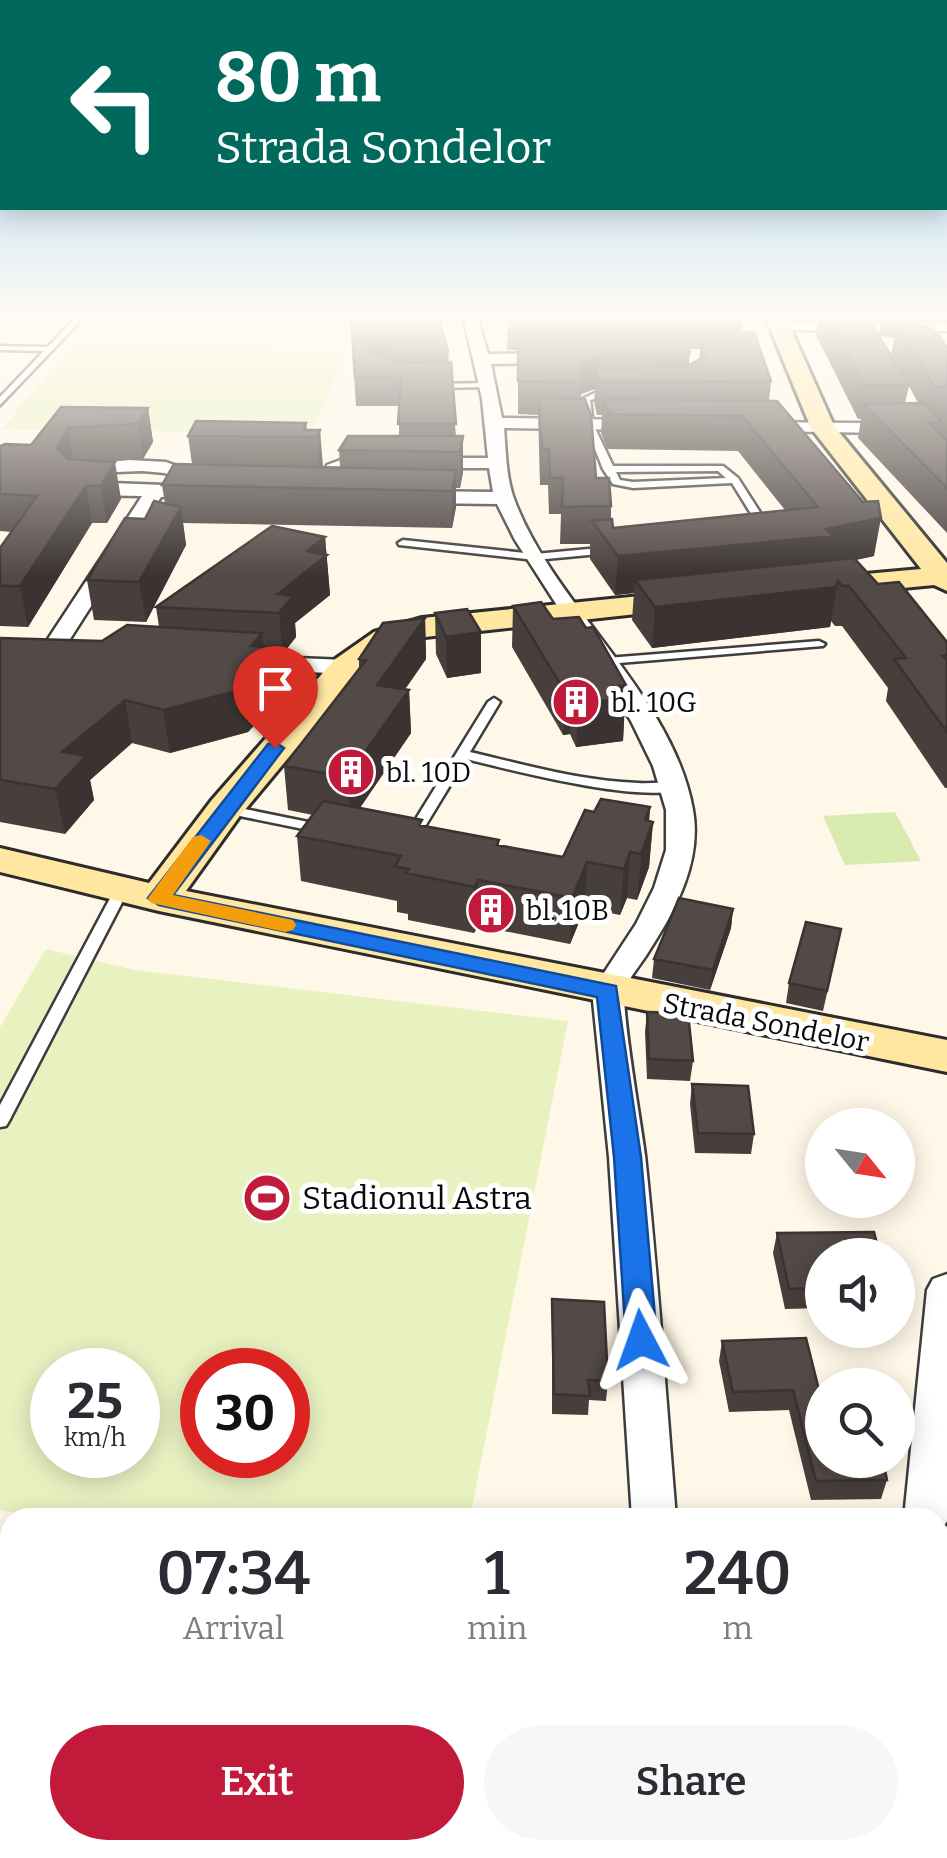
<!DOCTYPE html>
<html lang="en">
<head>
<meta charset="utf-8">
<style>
  :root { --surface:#fff; --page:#f7f7f7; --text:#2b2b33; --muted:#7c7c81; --accent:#c21a3a }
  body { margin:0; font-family:Bitter,serif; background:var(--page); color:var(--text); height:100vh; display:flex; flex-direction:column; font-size:38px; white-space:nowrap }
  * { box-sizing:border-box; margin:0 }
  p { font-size:32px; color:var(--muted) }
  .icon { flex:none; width:55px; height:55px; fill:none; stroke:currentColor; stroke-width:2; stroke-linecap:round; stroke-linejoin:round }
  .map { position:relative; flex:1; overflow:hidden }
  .sheet { position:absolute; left:0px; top:1508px; width:948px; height:352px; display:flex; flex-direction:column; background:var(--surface); border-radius:30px 30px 0 0; box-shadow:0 5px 25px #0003 }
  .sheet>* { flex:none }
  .banner { position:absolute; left:0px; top:0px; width:948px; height:210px; box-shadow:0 5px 25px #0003; background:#00695c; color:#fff; overflow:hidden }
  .needle { width:65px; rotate:120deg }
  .tools { position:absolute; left:805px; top:1108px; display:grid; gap:20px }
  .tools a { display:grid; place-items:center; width:110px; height:110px; border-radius:50%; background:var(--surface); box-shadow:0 5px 25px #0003; font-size:50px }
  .speed { position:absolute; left:30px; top:1348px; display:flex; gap:20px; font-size:50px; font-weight:700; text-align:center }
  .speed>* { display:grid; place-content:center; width:130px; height:130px; border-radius:50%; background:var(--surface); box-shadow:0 5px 25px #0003; line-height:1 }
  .speed small { font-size:25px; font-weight:400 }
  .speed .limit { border:15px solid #d22; background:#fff; color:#111 }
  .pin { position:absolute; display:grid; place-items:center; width:85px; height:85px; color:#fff; margin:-102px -42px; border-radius:50% 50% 50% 0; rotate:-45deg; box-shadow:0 0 10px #0007 }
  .pin .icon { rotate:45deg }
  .me { position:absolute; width:110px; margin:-55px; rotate:356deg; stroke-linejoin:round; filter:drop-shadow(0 0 8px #0008) }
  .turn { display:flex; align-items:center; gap:35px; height:210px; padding:0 50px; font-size:45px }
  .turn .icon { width:130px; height:130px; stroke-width:2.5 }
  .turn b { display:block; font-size:70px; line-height:85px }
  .eta { display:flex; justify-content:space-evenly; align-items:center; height:170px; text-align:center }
  .eta b { font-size:60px; font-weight:600; line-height:70px }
  .cta { display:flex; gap:20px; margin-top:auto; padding:20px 50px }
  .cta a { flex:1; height:115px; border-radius:60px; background:var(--accent); color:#fff; font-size:40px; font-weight:600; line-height:115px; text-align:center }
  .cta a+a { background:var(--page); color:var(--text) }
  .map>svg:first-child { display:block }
</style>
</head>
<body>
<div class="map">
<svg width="947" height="1858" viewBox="0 0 947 1858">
  <rect width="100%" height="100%" fill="#fff7e7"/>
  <path fill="#d7ebaf" d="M895,812L921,861L845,865L823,816Z"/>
  <path fill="#e8f2c1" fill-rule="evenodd" d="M71,346L348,349L311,433L2,429Z
    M46,949L134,970L568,1021L470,1517L43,1518L0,1510V1027ZM52,1370H138V1455H52ZM202,1370H288V1455H202Z"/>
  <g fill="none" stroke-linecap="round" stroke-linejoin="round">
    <g stroke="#3d3d3d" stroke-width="5">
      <path id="lane" d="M77,316H85L0,405V397L44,351L0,350V346L48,347Z
        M486,383L490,385L489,387L435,388L431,386L435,384Z
        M597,392H613L617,394L590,400L593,424L613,466H723L738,478L772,531L771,533H763L732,483L633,488L613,484L603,469L585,424L582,399ZM718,471L726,478L633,482L620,480L616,472Z
        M403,540L535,554L610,547L615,550L610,553L535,560L399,545L398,543Z
        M819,641L825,644L823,646L607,664L601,661L607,658Z
        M494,698L500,702L470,752C526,765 581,781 638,783C653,784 672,780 684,787C651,807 507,769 466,759L418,838H408L406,835L488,702Z
        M225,805L323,825L330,829L323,833L220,812L218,809L220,806Z
        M122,885L129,889L9,1121L6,1126L0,1127V1105L115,889Z
        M0,1560L10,1562V1584L0,1582Z
        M938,1619L947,1621V1645L938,1643Z
        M896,1850H922V1858H896Z"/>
    </g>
    <g stroke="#3d3d3d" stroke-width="5">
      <path id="street" d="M463,316H477L488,354L556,353L564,358L556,363L491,364L502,418L639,420L648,425L639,430L504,428C506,451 506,474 513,496C551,604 673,694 693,810C702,861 676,909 649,951C642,963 629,977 625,990C620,1005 642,1129 645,1155C658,1275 666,1397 676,1518H632L609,1157L592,991L636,924L654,888L666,850V810L653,766L631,721L515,540L497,504L418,503L408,497L418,491L493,492L489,468H349L342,472L331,499H317L314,495L327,465L346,458H488L482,399Z
        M779,323H947V331L774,330L772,327Z
        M760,422L947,424V434L754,431L751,427Z
        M128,460L166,462L215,481L203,487L211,492L209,496L161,497L63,650H47L44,645L142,496L84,495L67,483L77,465ZM142,471L165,473L190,486L86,482L91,473Z
        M245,656L346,660L358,667L346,674L237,668L233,663Z
        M947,1274V1521L938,1535V1518H904L927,1290L933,1279Z
        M411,1850H465L464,1858H410Z
        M624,1850H678V1858H624Z"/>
    </g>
    <g stroke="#2c2c2c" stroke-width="6">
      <path id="secondary" d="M765,316H785L834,426L947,563V591L934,585L821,596L810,593L806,587L810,581L821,578L921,569L811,428Z
        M690,591L701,593L705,600L701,607L425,637L396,646L358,674L239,817L186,891L947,1040V1072L159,911L0,872V848L149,883L211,801L334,660L374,632L422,618Z"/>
    </g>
    <use href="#lane" fill="#fff" fill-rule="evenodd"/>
    <use href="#street" fill="#fff" fill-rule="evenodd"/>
    <use href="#secondary" fill="#ffe7a2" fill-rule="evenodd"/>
  </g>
  <path fill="#473f3c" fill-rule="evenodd" d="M350,316H442V332L448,351L456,436H463V472L460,488H456V507L452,528L183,523L186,545L146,622L94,620L87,580L145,519L165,504L162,485L192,464L188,436L306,423L307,430H320L322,467L340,468L339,450L399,436V406H356Z
    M508,316L742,318L741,333L771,381L769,401L874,556L855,560L878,584L947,642V788H945L886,701L888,688L842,626H835L831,621L830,627L652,648L632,620L634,593L615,595L590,559V544H560L561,514H549L548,485H540L538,415L518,414V350H507ZM689,349H700L699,360L688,365ZM595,389L594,402L597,415H602L601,433L607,449L738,451L785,510L613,528L611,519V506L596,478L581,399V394Z
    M819,316H867L891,355L894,338L879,336L882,316H920L919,326L947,348V533L858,438L861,419H858L816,335ZM909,386L918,403H905Z
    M61,407L148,408L153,442L143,459L101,462L121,499L107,523H92L28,627L0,626V548L12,532L0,531V446L31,445Z
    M325,537L330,595L295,623L296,637L285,651L288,689L248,732L170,753L132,743L90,780L94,800L65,834L0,822V638L102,641L159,627L156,607Z
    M513,606L553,619L625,697L623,741L576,747L570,734L563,735L512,647Z
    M435,613L481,632V673L447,678L436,654Z
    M425,618L426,659L405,689L409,690L411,733L360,808L422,826L499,840V846L563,857L594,812L650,807L649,821L653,822L649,867L637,900L627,898L620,915L585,908L570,944L478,926L474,933L408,920V914L397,912V901L301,881L297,836L313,815L288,810L284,766L359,669V659Z
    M733,909L731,928L710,990L652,978L654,959Z
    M837,949L823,1011L786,1003L789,983Z
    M647,1012L693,1061L690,1081L647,1079L645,1032Z
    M692,1084L754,1134L751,1154L695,1153L690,1104Z
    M777,1233L822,1255V1308L785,1309L773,1253Z
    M552,1299L608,1381L606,1401L589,1400L588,1415L552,1414Z
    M722,1341L822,1402V1460L887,1480L881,1499L811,1500L789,1410L729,1412L719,1361Z
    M0,1576L10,1579V1772L0,1768Z
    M947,1656V1821L942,1667Z"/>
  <path fill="#3a3331" d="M690,352L687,382H681L683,355Z
    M599,356L598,377L596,369L595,389L581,394V362Z
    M148,408L153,442L143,459L138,424Z
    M68,428L74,463L63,484L57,448Z
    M320,430L323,466L320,472L317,437Z
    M463,436V472L460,488V452Z
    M115,462L121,499L107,523L101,486Z
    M456,470V507L452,528V491Z
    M86,486L92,523L28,627L20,586Z
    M181,507L186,545L146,622L139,582Z
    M881,518L874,556L828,566L635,580L634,593L615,595L618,556L826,529Z
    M325,537L330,595L295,623L296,637L285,651L288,689L248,732L170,753L163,710L262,633L266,667L282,650L278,594L307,551Z
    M838,581L830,627L652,648L655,607Z
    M425,618L426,659L379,727L377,685Z
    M481,632V673L447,678L446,637Z
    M626,685L623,741L576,747L579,704L619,686Z
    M409,690L411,733L350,822L347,777Z
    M565,692H572L570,734L563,735Z
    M125,700L132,743L90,780L94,800L65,834L55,789L62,752Z
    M650,807L648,836L653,822L649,867L637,900L645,820Z
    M630,852L627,898L620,915L624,869Z
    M587,862L585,908L570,944L572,898Z
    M478,880V926L474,933V887Z
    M733,909L731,928L710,990L713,970Z"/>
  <path fill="#534946" stroke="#3a3331" stroke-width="2.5" d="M351,316H438L448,351L403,352L374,343L365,350L400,363L451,362L456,424H398L401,376L355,377Z
    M508,316H742V318L507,319Z
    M827,316H867L909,386L864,385Z
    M896,324L926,326L936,332L947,348V387H935Z
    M754,332L771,381L599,382L596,369L687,366L706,356L701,335Z
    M686,335L690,352L683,355L599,356L581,362L582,382L518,381V336Z
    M539,398L585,399L591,415L596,478H609L611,506L562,507L563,478H550L549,449H542Z
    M603,399L777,401L863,502L878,501L881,518L826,529L833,536L618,556L592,521L612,519L613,528L818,507L742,416L609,414Z
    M925,403L942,423H929L947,441V488L864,404Z
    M61,407L148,408L138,424L68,428L57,448L68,459L115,462L101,486H86L20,586H0V548L37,496L0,494V446L5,444L31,445Z
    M196,421L306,423L304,430H320L317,437L188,436Z
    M348,436H463L460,452L339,450Z
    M174,464L456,470L452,491L162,485Z
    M154,501L181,507L139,582L87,580L125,518L145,519Z
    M272,526L325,537L307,551L327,555L278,594L293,596L279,613L156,607Z
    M854,558L878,584L899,582L947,642V655L943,656L947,660V732L894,659L906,658L849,586H842L838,581L836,587L655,607L635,580Z
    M541,602L553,619L579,617L586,628L593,627L626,685L619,686L626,698L579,704L572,692H565L513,606Z
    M467,609L481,632L446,637L435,613Z
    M425,618L377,685L409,690L347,777L284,766L366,660L359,659L383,623Z
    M127,625L262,633L251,646L285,648L244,689L163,710L125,700L62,752L86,756L55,789L0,780V638L102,641Z
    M601,799L650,807L645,820L653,822L641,854L630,852L624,869L587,862L572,898L478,880L474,887L406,873L409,869L395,866L401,856L297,836L323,801L422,820L419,825L499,840L497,845L563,857L585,810L594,812Z
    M679,898L733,909L713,970L654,959Z
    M806,922L841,929L827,991L789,983Z
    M647,1012L688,1013L693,1061L649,1059Z
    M692,1084L748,1086L754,1134L698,1133Z
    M874,1232L880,1255H822V1288L789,1289L777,1233Z
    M552,1299L604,1302L608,1381L588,1380L590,1396L554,1394Z
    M806,1338L822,1402V1460H883L887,1480L816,1481L793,1390L733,1392L722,1341Z
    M0,1576L10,1579V1744L0,1741Z"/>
  <linearGradient id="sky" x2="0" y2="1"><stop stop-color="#8ec8ef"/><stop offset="0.55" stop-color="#fffbf4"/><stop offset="1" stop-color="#fffbf4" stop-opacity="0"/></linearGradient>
  <rect width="947" height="576" fill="url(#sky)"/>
  <path fill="#1a73e8" stroke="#114b97" stroke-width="2.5" d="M275,742L284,748L173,895L616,986L641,1157L657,1340L652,1349L641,1353L630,1349L626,1340L614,1157L597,997L159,905L148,898L268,744Z"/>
  <path fill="#f59e0b" d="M201,835L211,841L173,895L293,920L296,925L293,930L285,932L151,903L148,898L151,894L193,837Z"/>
  <defs>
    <g id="building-disc" transform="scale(2.5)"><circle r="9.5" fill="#c21a3a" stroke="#fff"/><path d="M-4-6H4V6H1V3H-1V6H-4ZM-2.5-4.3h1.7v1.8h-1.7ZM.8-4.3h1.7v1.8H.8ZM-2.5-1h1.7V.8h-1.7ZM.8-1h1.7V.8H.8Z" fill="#fff"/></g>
    <g id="stadium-disc" transform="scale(2.5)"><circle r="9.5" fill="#c21a3a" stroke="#fff"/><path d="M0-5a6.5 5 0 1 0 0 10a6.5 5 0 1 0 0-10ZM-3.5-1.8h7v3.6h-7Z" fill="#fff"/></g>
  </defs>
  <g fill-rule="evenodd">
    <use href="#building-disc" x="576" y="702"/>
    <use href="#building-disc" x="351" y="772"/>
    <use href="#building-disc" x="491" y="910"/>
    <use href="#stadium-disc" x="267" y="1198"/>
  </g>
  <g text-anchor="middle" stroke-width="10" stroke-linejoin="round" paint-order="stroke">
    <g font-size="28" fill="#0a0a0a" stroke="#fff" text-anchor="start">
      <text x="611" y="712">bl. 10G</text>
      <text x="386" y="782">bl. 10D</text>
      <text x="526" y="920">bl. 10B</text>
    </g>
    <g font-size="28" fill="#0a0a0a" stroke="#fff">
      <text transform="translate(766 1022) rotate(11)" y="10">Strada Sondelor</text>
    </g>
    <g font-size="32" fill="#0a0a0a" stroke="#fff" text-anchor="start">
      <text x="302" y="1209">Stadionul Astra</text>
    </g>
  </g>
</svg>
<div class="tools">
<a><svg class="needle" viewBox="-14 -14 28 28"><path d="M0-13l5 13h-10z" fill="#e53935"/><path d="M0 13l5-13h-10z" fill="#7c7c81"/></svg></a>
<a><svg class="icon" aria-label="sound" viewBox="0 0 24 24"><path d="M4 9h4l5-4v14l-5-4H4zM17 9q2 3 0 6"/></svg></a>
<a><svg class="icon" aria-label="search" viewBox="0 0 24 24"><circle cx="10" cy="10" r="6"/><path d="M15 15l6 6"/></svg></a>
</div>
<div class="speed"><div>25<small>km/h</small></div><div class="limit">30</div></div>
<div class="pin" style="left:275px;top:748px;background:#d93025"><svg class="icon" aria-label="arrive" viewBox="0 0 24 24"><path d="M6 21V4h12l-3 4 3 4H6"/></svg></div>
<svg class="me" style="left:641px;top:1340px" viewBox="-20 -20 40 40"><path d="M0-17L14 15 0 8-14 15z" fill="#1a73e8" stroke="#fff" stroke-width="4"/></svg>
<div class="banner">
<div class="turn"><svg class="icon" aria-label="left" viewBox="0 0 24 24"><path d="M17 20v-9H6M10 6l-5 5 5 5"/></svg><div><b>80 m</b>Strada Sondelor</div></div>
</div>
<section class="sheet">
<div class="eta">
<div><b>07:34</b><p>Arrival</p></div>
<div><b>1</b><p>min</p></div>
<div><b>240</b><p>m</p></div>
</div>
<div class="cta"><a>Exit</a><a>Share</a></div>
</section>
</div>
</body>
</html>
